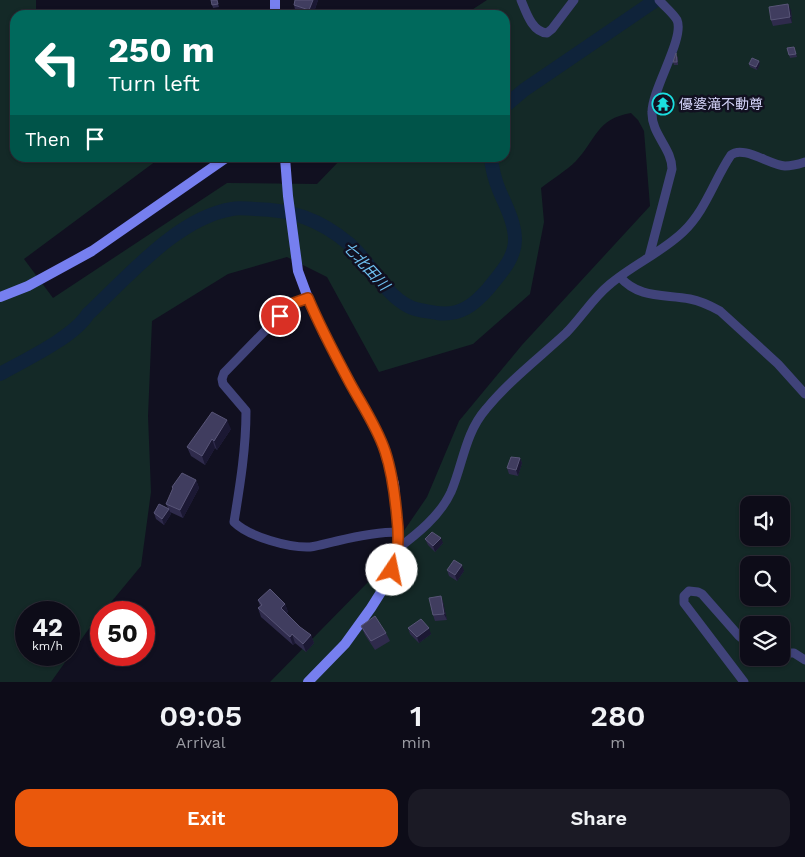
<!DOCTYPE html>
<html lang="en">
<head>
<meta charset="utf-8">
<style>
  :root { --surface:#0d0c18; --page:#1b1a25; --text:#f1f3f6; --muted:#9a9ba2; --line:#2d2c37; --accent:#ea580c }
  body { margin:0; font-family:"Work Sans","Noto Sans JP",sans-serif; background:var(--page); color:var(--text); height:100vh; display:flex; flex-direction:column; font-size:19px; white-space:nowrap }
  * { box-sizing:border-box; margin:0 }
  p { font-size:16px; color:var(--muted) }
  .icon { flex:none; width:28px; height:28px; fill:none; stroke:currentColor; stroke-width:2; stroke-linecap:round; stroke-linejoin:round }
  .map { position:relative; height:682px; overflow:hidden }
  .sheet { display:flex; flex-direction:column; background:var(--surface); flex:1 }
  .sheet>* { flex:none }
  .guide { position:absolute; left:10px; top:10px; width:500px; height:152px; border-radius:15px; box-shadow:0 1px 4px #0004,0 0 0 1px var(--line); background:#00695c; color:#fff; overflow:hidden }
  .buttons { position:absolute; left:740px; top:496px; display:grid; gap:10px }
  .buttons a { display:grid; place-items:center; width:50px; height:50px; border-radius:10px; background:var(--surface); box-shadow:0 1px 4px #0004,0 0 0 1px var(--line); font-size:25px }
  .speed { position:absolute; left:15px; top:601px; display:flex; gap:10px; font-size:25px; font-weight:700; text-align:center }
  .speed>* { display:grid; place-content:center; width:65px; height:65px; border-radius:50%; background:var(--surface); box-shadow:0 1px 4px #0004,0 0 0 1px var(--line); line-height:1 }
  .speed small { font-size:12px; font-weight:400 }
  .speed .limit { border:8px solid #d22; background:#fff; color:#111 }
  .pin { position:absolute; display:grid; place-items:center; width:42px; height:42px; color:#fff; margin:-21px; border:2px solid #fff; border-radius:50%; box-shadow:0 1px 5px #0007 }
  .me { position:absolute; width:55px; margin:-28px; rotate:11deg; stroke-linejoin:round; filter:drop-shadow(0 0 4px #0008) }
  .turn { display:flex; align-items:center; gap:18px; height:105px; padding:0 15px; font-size:22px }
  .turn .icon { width:65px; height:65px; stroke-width:2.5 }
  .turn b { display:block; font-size:35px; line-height:42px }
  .then { display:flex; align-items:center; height:48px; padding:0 15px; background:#0003; gap:10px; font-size:19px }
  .eta { display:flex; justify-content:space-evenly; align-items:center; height:85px; text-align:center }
  .eta b { font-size:30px; font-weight:600; line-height:35px }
  .action { display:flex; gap:10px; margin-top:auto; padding:10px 15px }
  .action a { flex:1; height:58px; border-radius:15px; background:var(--accent); color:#fff; font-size:20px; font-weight:600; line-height:58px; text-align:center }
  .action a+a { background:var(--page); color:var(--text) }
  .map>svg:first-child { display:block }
</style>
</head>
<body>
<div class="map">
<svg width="805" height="682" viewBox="0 0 805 682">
  <rect width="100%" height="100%" fill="#111020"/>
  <path fill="#142927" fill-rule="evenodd" d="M0,0H36V15H15V158H160L24,259L53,298L227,183L317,184L342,158H505V15H464L487,0H805V682H270L371,579L427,497L459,421L522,345L650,206L644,131L638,120L631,113C596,119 596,140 576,161C566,171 552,179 541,188L544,222L530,294L473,344L379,372L327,277L287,257L228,274L152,321L148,416L151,492L141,566L88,630L51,682H0ZM749,505H781V538H749ZM749,565H781V598H749ZM26,612H69V655H26ZM749,625H781V658H749Z"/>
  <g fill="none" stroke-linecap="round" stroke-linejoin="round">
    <path stroke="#0f233a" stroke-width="14" d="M505,106L524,90L656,0
      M0,374C25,360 74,337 88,314C128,277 177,218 232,209C239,207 248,209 255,209C292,210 319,219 348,243C371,262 382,292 408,306C417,311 427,311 437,313C460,316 474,305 488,289C499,275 515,259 515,240C515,223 506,206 499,190C495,180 492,168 491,158"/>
    <path stroke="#40437a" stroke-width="9" d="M521,0C526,12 532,32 547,33L552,29L574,0
      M649,257L672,169C672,148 651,134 652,112C652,89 685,38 677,20C673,13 664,6 659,0
      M620,277C639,299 665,294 690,299C701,301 711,306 720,311L778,364L805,394
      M308,298L291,304L224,373L222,379L223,384L246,411C246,449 240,485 234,522C249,537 290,548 310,547C319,546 328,543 337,541C358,536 377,532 398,532
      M396,550C417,534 440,516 451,492C463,464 465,433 486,409C510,380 539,358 566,333C581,318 593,298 609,285C632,265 661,253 683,232C706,210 714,180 731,155C743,145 770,165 785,166C792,166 799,164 805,162
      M781,653H794L805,660
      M744,682L684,603V596L689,591L698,592L702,594L739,636L749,644"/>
    <path stroke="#767fef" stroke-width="10" d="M275,0V15
      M285,158L288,196L298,271L308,298L324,334L379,436L385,452L394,484L398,530L397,559L388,581L371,608L345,644L308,682
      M0,297L28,286L92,251L226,158"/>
  </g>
  <path fill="#2f2b4c" d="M211,0H217L219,7L213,8Z
    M295,0H318L313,15H301L296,14L294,5Z
    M791,10L792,23L773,26L771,20Z
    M794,47L797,57L790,58L787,48Z
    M678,56V65H674L673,62Z
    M759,61L760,64L757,70L750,67L749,64Z
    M231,429L217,450L215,448L205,465L191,456L187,447Z
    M520,458L522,463L518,476L509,474L507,468Z
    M196,480L199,488L183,518L170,512L171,514L164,525L156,519L154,513L168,508L166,504L173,490L172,487Z
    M425,539L443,543L435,552L428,545Z
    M447,570L464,571L457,581L449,576Z
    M441,596L443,602L447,620L435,621L433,615Z
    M258,600L285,604L288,612L286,613L300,627L311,635L314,643L306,652L295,643L293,645L261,617L258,608L260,606Z
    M361,626L386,633L390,641L375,650L365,635Z
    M408,628L431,634L419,643L410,634Z"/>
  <path fill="#1b1833" d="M313,0H318L313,15H311L309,10Z
    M788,4L791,10L792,23L790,17Z
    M759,61L760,64L757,70L756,67Z
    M227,420L231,429L217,450L214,441Z
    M212,439L215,448L205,465L202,456Z
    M520,458L522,463L518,476L516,470Z
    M196,480L199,488L183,518L180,510Z
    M169,509L171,514L164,525L162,519Z
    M441,538L443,543L435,552L433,546Z
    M462,565L464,571L457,581L455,575Z
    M441,596L443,602L447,620L444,614Z
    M285,604L288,612L284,616L281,608Z
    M429,628L431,634L419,643L417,637Z
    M292,634L295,643L293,645L290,637Z
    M311,635L314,643L306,652L303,644Z"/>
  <path fill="#403d5f" stroke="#585577" d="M211,0H217L218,4L212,5Z
    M295,0H313L309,10L294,5Z
    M788,4L790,17L771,20L769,7Z
    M794,47L796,54L789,55L787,48Z
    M676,53L677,62H673Z
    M752,58L759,61L756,67L749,64Z
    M212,412L227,420L214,441L212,439L202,456L187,447Z
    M511,457L520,458L516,470L507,468Z
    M182,473L196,480L180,510L166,504L173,488L172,487Z
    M159,504L169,509L162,519L154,513Z
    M432,532L441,538L433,546L425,539Z
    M454,560L462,565L455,575L447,570Z
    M270,589L285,604L281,608L300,627L311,635L303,644L292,634L290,637L258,608L262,605L258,600Z
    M441,596L444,614L433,615L429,598Z
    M375,616L386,633L371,641L361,626Z
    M421,619L429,628L417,637L408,628Z"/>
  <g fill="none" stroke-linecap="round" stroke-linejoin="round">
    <g stroke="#983908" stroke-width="12">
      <path id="route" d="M280,316L291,304L308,298C320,327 335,355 350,383C362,405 377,427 385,451C392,472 395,495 397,518C399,535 399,554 392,570"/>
    </g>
    <use href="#route" stroke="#ea580c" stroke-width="9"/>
  </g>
  <defs>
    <g id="temple-ring" transform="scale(1.125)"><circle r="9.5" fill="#111020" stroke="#1bdee0" stroke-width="1.5"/><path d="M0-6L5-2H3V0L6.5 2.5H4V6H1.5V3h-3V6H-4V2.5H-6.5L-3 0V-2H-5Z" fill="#1bdee0"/></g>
  </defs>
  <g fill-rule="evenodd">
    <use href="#temple-ring" x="663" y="104"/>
  </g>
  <g text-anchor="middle" stroke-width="5" stroke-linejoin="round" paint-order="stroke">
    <g font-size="14" fill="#d5d4fa" stroke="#111020" text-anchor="start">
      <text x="679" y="109">優婆滝不動尊</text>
    </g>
    <g font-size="15" font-style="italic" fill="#6ebfee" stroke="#111020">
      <text transform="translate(366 266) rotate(47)" y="5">七北田川</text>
    </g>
  </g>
</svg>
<div class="buttons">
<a><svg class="icon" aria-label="sound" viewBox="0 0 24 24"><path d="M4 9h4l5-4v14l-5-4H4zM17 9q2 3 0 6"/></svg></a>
<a><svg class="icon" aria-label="search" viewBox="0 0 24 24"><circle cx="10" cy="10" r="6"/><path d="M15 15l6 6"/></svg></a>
<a><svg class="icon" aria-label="layers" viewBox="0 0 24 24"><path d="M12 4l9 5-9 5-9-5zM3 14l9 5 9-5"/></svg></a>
</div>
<div class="speed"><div>42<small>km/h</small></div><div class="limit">50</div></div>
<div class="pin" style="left:280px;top:316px;background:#d93025"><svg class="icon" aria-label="arrive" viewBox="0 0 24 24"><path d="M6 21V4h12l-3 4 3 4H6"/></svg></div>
<svg class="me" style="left:392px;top:570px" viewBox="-20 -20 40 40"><circle r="19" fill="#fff"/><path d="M0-13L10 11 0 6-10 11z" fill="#ea580c"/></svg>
<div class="guide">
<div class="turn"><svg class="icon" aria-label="left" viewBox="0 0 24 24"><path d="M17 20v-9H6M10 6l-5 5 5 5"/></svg><div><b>250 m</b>Turn left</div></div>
<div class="then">Then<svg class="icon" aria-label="arrive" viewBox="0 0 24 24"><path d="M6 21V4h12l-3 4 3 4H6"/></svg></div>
</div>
</div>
<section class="sheet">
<div class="eta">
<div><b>09:05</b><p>Arrival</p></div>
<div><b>1</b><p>min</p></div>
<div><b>280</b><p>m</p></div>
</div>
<div class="action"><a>Exit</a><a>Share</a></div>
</section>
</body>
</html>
